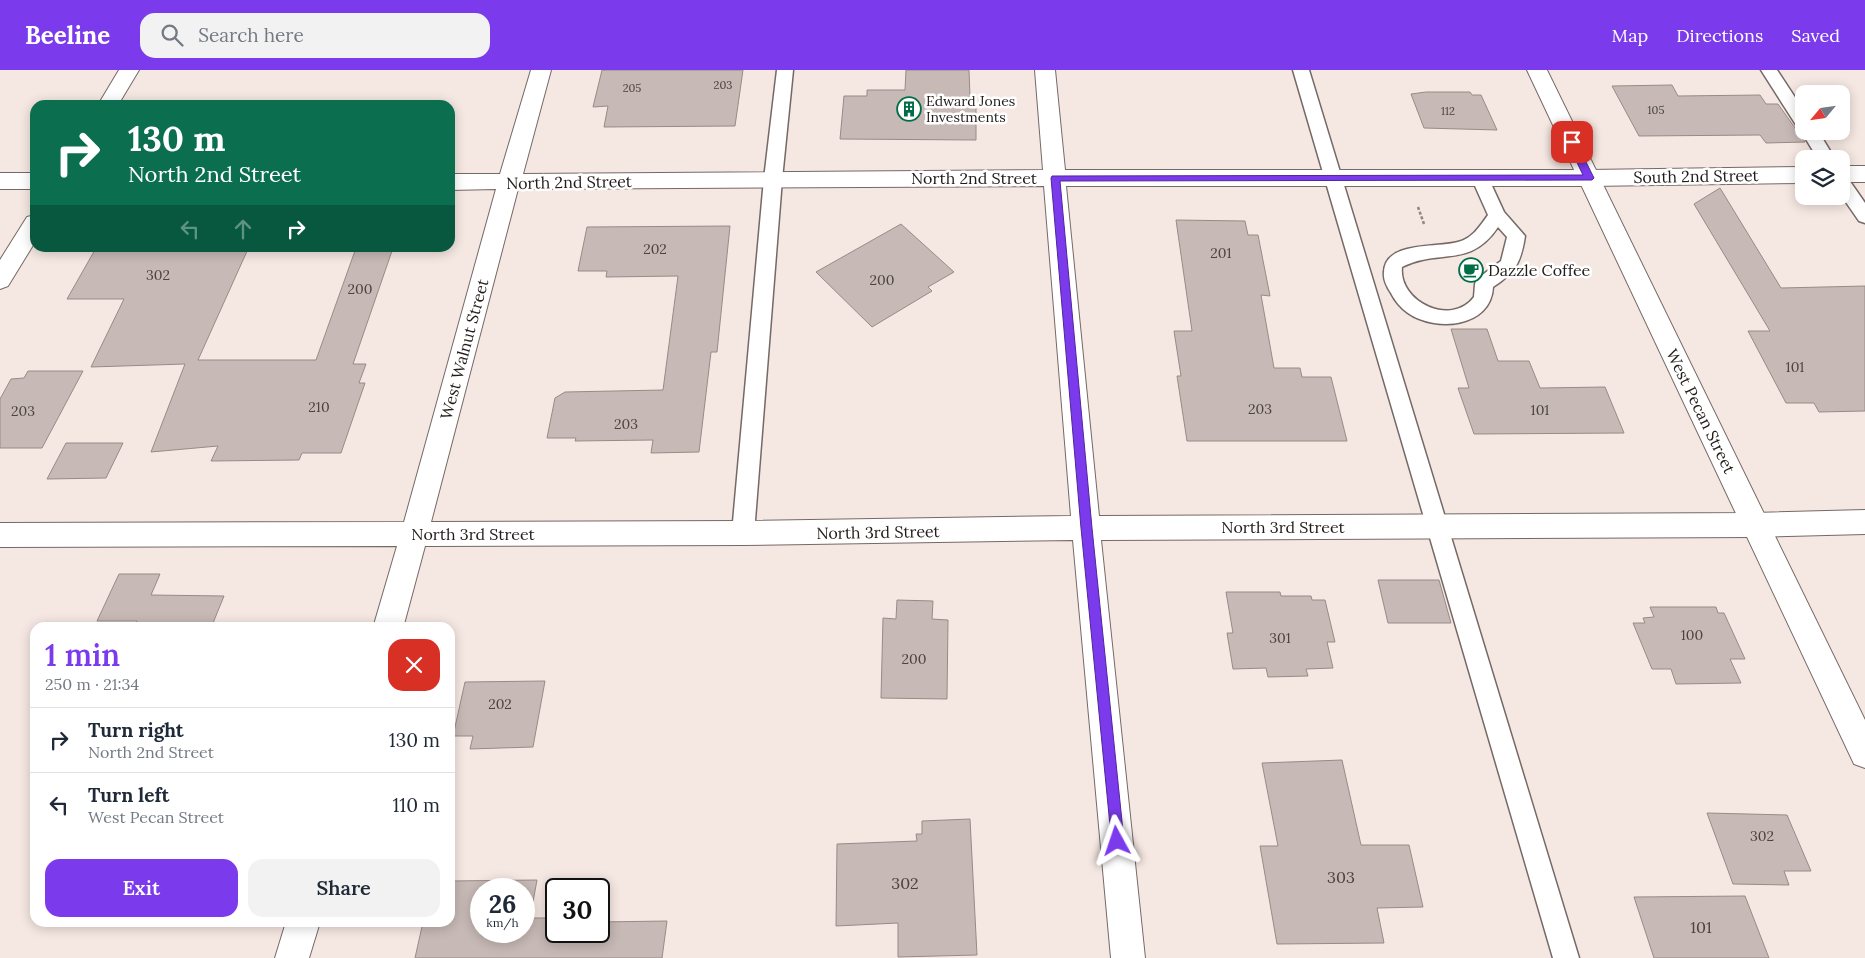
<!DOCTYPE html>
<html lang="en">
<head>
<meta charset="utf-8">
<style>
  :root { --surface:#fff; --page:#f2f2f3; --text:#1f2937; --muted:#747a83; --line:#e0e1e3; --accent:#7c3aed }
  body { margin:0; font-family:Lora,serif; background:var(--page); color:var(--text); height:100vh; display:flex; flex-direction:column; font-size:19px; white-space:nowrap }
  * { box-sizing:border-box; margin:0 }
  p { font-size:16px; color:var(--muted) }
  .icon { flex:none; width:28px; height:28px; fill:none; stroke:currentColor; stroke-width:2; stroke-linecap:round; stroke-linejoin:round }
  .map { position:relative; flex:1; overflow:hidden }
  .drawer { position:absolute; left:30px; top:552px; width:425px; height:305px; display:flex; flex-direction:column; background:var(--surface); border-radius:15px; box-shadow:0 2px 12px #0003 }
  .drawer>* { flex:none }
  .top-card { position:absolute; left:30px; top:30px; width:425px; height:152px; border-radius:15px; box-shadow:0 2px 12px #0003; background:#0b6e4f; color:#fff; overflow:hidden }
  .needle { width:32px; rotate:241deg }
  .controls { position:absolute; left:1795px; top:15px; display:grid; gap:10px }
  .controls a { display:grid; place-items:center; width:55px; height:55px; border-radius:10px; background:var(--surface); box-shadow:0 2px 12px #0003; font-size:25px }
  .speed { position:absolute; left:470px; top:808px; display:flex; gap:10px; font-size:25px; font-weight:700; text-align:center }
  .speed>* { display:grid; place-content:center; width:65px; height:65px; border-radius:50%; background:var(--surface); box-shadow:0 2px 12px #0003; line-height:1 }
  .speed small { font-size:12px; font-weight:400 }
  .speed .limit { border:2px solid #111; border-radius:8px; background:#fff; color:#111 }
  .pin { position:absolute; display:grid; place-items:center; width:42px; height:42px; color:#fff; margin:-21px; border-radius:10px; box-shadow:0 2px 8px #0006 }
  .me { position:absolute; width:55px; margin:-28px; rotate:355deg; stroke-linejoin:round; filter:drop-shadow(0 0 4px #0008) }
  .turn { display:flex; align-items:center; gap:18px; height:105px; padding:0 15px; font-size:22px }
  .turn .icon { width:65px; height:65px; stroke-width:2.5 }
  .turn b { display:block; font-size:35px; line-height:42px }
  .lanes { display:flex; align-items:center; height:48px; padding:0 15px; background:#0003; justify-content:center; gap:25px; direction:ltr }
  .lanes .off { opacity:.35 }
  .round { display:grid; place-items:center; flex:none; width:52px; height:52px; border-radius:15px; background:var(--page) }
  .headline { display:flex; align-items:center; justify-content:space-between; height:85px; padding:0 15px }
  h1 { font-size:30px; font-weight:600; line-height:38px; color:var(--accent) }
  .cta { display:flex; gap:10px; margin-top:auto; padding:10px 15px }
  .cta a { flex:1; height:58px; border-radius:15px; background:var(--accent); color:#fff; font-size:20px; font-weight:600; line-height:58px; text-align:center }
  .cta a+a { background:var(--page); color:var(--text) }
  ul { padding:0; list-style:none }
  li { display:flex; align-items:center; gap:15px; height:65px; padding:0 15px; border-top:1px solid var(--line) }
  li div { flex:1 }
  li b { display:block; font-size:19px }
  li em { font-style:normal }
  header { display:flex; align-items:center; gap:30px; box-sizing:border-box; height:70px; padding:0 25px; background:var(--accent); color:#fff }
  header strong { font-size:24px }
  nav { display:flex; gap:28px; margin-inline-start:auto; font-size:18px }
  .search { width:350px; height:45px; background:var(--page); display:flex; align-items:center; gap:12px; box-sizing:border-box; padding:0 18px; border-radius:15px; color:var(--muted); font-size:19px }
  .map>svg:first-child { display:block }
</style>
</head>
<body>
<header>
<strong>Beeline</strong>
<div class="search"><svg class="icon" aria-label="search" viewBox="0 0 24 24"><circle cx="10" cy="10" r="6"/><path d="M15 15l6 6"/></svg>Search here</div>
<nav><a>Map</a><a>Directions</a><a>Saved</a></nav>
</header>
<div class="map">
<svg width="1865" height="888" viewBox="0 0 1865 888">
  <rect width="100%" height="100%" fill="#f5e7e2"/>
  <path fill="#c7b9b5" stroke="#988b87" fill-rule="evenodd" d="M602,0H743L735,56L604,57L608,36L593,37Z
    M906,0H969L970,27H973L974,34H976V70L840,69L844,26H867V20H905Z
    M1672,15L1678,26L1760,25L1766,34H1778L1805,72L1766,73L1760,65L1639,66L1612,16Z
    M1426,22H1470L1472,25H1481L1497,60L1424,58L1411,24Z
    M1720,118L1781,218L1865,216V341L1819,342L1814,333H1786L1748,261H1770L1694,134Z
    M1176,150L1245,151L1248,165H1258L1270,226L1261,225L1274,298H1300L1302,307H1331L1347,371H1187L1177,306H1181L1174,261H1192Z
    M901,154L954,202L928,217L932,221L872,257L816,202Z
    M730,156L717,282H711L699,382L651,383L653,370L575,371L576,368H547L555,328L565,322L663,320L678,206L606,207L607,201H578L587,157Z
    M96,178H176L174,180L248,179L198,290H316L356,178H393L353,294H366L359,313H365L341,383H302L299,390L211,391L218,376L151,382L185,294L91,297L124,229H67Z
    M1451,259H1487L1498,291H1529L1540,318L1605,317L1624,363L1474,364L1458,318H1469Z
    M28,301H83L42,378H0V329L11,309L24,308Z
    M66,373H123L106,408L47,409Z
    M119,504H160L151,525L224,526L211,558H134L137,551H97Z
    M1378,510H1439L1451,553H1388Z
    M1226,522H1280L1281,526H1311L1312,530H1325L1335,572H1327L1333,598L1306,599L1308,606L1268,607L1266,598L1233,599L1227,563H1233Z
    M897,530L933,531L932,549L948,550L947,629L881,628L883,548L896,549Z
    M1650,537H1716L1718,543H1724L1745,589H1730L1741,613L1676,614L1671,599H1652L1633,553H1645L1643,548L1654,547Z
    M545,611L533,677L470,679L473,666H453L465,612Z
    M1342,690L1361,775H1409L1423,837L1377,838L1384,873L1277,874L1260,776H1278L1262,693Z
    M1707,743L1787,745L1811,801H1784L1789,815L1733,814Z
    M970,749L977,885L898,887V853L836,856L837,774L917,771L916,764H922V751Z
    M537,810L530,848H556V861H599V852L667,851L662,888H415L423,852H450V811ZM481,819H524V861H481Z
    M1745,826L1769,888H1654L1634,827Z"/>
  <g fill="none" stroke-linecap="round" stroke-linejoin="round">
    <g stroke="#756966" stroke-width="3">
      <path id="service" d="M777,0H793L782,109L754,463L751,470L743,472L735,470L732,463L764,109Z
        M1293,0H1309L1579,888H1553Z
        M1761,0H1777L1804,41V61H1818L1835,89H1818L1801,61L1802,59L1798,58Z
        M1480,101L1486,103L1504,142L1525,166C1521,192 1516,202 1493,217C1491,258 1435,262 1408,243C1401,238 1395,231 1391,223C1387,217 1383,210 1384,202C1385,171 1436,178 1458,172C1473,168 1480,156 1488,145L1471,107L1474,103ZM1498,157L1507,167L1501,191L1477,209L1475,214L1474,227C1452,257 1398,232 1402,197C1440,178 1470,199 1498,157Z
        M1841,105L1847,107L1865,133V153L1859,151L1841,125Z"/>
    </g>
    <g stroke="#756966" stroke-width="2">
      <path id="minor" d="M119,0H139L118,35H98Z
        M531,0H551L523,104L1043,100L1035,0H1055L1065,100H1589L1804,97V113L1589,116H1066L1099,446L1755,443L1865,440V464L1755,467L1101,470L1145,888H1111L1073,470L743,475L425,476L403,558H373L397,476L0,477V453L404,452L496,119L450,120V104H500ZM1044,116L1071,446L743,451L431,452L518,119Z
        M1841,96H1865V112H1841Z
        M0,103H35V119H0Z
        M35,145V172L8,216L0,219V190L27,147Z
        M286,852H320L309,888H275Z"/>
    </g>
    <g stroke="#756966" stroke-width="2">
      <path id="secondary" d="M1527,0H1547L1865,650V698L1854,694Z"/>
    </g>
    <path stroke="#908683" stroke-width="2.5" stroke-dasharray="3 2" stroke-linecap="butt" d="M1418,137L1424,154"/>
    <use href="#service" fill="#fff" fill-rule="evenodd"/>
    <use href="#minor" fill="#fff" fill-rule="evenodd"/>
    <use href="#secondary" fill="#fff" fill-rule="evenodd"/>
  </g>
  <path fill="#7c3aed" stroke="#51269a" d="M1572,69L1576,72L1594,108L1592,110L1060,111L1092,458L1124,771L1122,776L1117,778L1112,776L1081,458L1051,108L1052,106L1583,105L1567,72Z"/>
  <defs>
    <g id="building-ring" transform="scale(1.25)"><circle r="9.5" fill="#fff" stroke="#026e45" stroke-width="1.5"/><path d="M-4-6H4V6H1V3H-1V6H-4ZM-2.5-4.3h1.7v1.8h-1.7ZM.8-4.3h1.7v1.8H.8ZM-2.5-1h1.7V.8h-1.7ZM.8-1h1.7V.8H.8Z" fill="#026e45"/></g>
    <g id="cafe-ring" transform="scale(1.25)"><circle r="9.5" fill="#fff" stroke="#026e45" stroke-width="1.5"/><path d="M-5.5-4.5H6V0H3Q3 3.5 0 3.5H-2.5Q-5.5 3.5-5.5 0ZM3-3.2v2h1.7v-2ZM-6 4.5H4V6H-6Z" fill="#026e45"/></g>
  </defs>
  <g fill-rule="evenodd">
    <use href="#building-ring" x="909" y="39"/>
    <use href="#cafe-ring" x="1471" y="200"/>
  </g>
  <g text-anchor="middle" stroke-width="5" stroke-linejoin="round" paint-order="stroke">
    <g font-size="11" fill="#4a4341">
      <text x="723" y="19">203</text>
      <text x="632" y="22">205</text>
      <text x="1656" y="44">105</text>
      <text x="1448" y="45">112</text>
    </g>
    <g font-size="14" fill="#211c1a" stroke="#fff" text-anchor="start">
      <text x="926" y="36">Edward Jones<tspan x="926" dy="16">Investments</tspan></text>
    </g>
    <g font-size="14" fill="#4a4341">
      <text x="655" y="184">202</text>
      <text x="1221" y="188">201</text>
      <text x="158" y="210">302</text>
      <text x="882" y="215">200</text>
      <text x="360" y="224">200</text>
      <text x="1795" y="302">101</text>
      <text x="319" y="342">210</text>
      <text x="1260" y="344">203</text>
      <text x="1540" y="345">101</text>
      <text x="23" y="346">203</text>
      <text x="626" y="359">203</text>
      <text x="1692" y="570">100</text>
      <text x="1280" y="573">301</text>
      <text x="914" y="594">200</text>
      <text x="500" y="639">202</text>
      <text x="1762" y="771">302</text>
    </g>
    <g font-size="16" fill="#211c1a" stroke="#fff">
      <text transform="translate(1696 106) rotate(-1)" y="6">South 2nd Street</text>
      <text x="974" y="114">North 2nd Street</text>
      <text transform="translate(569 112) rotate(-1)" y="6">North 2nd Street</text>
      <text transform="translate(464 279) rotate(-75)" y="6">West Walnut Street</text>
      <text transform="translate(1701 341) rotate(64)" y="6">West Pecan Street</text>
      <text x="1283" y="463">North 3rd Street</text>
      <text transform="translate(878 462) rotate(-1)" y="6">North 3rd Street</text>
      <text x="473" y="470">North 3rd Street</text>
    </g>
    <g font-size="16" fill="#211c1a" stroke="#fff" text-anchor="start">
      <text x="1488" y="206">Dazzle Coffee</text>
    </g>
    <g font-size="16" fill="#4a4341">
      <text x="1341" y="813">303</text>
      <text x="905" y="819">302</text>
      <text x="1701" y="863">101</text>
    </g>
  </g>
</svg>
<div class="controls">
<a><svg class="needle" viewBox="-14 -14 28 28"><path d="M0-13l5 13h-10z" fill="#e53935"/><path d="M0 13l5-13h-10z" fill="#747a83"/></svg></a>
<a><svg class="icon" aria-label="layers" viewBox="0 0 24 24"><path d="M12 4l9 5-9 5-9-5zM3 14l9 5 9-5"/></svg></a>
</div>
<div class="speed"><div>26<small>km/h</small></div><div class="limit">30</div></div>
<div class="pin" style="left:1572px;top:72px;background:#d93025"><svg class="icon" aria-label="arrive" viewBox="0 0 24 24"><path d="M6 21V4h12l-3 4 3 4H6"/></svg></div>
<svg class="me" style="left:1117px;top:771px" viewBox="-20 -20 40 40"><path d="M0-17L14 15 0 8-14 15z" fill="#7c3aed" stroke="#fff" stroke-width="4"/></svg>
<div class="top-card">
<div class="turn"><svg class="icon" aria-label="right" viewBox="0 0 24 24"><path d="M7 20v-9h11M14 6l5 5-5 5"/></svg><div><b>130 m</b>North 2nd Street</div></div>
<div class="lanes"><svg class="icon off" aria-label="left" viewBox="0 0 24 24"><path d="M17 20v-9H6M10 6l-5 5 5 5"/></svg><svg class="icon off" aria-label="ahead" viewBox="0 0 24 24"><path d="M12 20V5M6 11l6-6 6 6"/></svg><svg class="icon" aria-label="right" viewBox="0 0 24 24"><path d="M7 20v-9h11M14 6l5 5-5 5"/></svg></div>
</div>
<section class="drawer">
<div class="headline"><div><h1>1 min</h1><p>250 m · 21:34</p></div><a class="round" style="background:#d93025;color:#fff"><svg class="icon" aria-label="close" viewBox="0 0 24 24"><path d="M6 6l12 12M18 6L6 18"/></svg></a></div>
<ul>
<li><svg class="icon" aria-label="right" viewBox="0 0 24 24"><path d="M7 20v-9h11M14 6l5 5-5 5"/></svg><div><b>Turn right</b><p>North 2nd Street</p></div><em>130 m</em></li>
<li><svg class="icon" aria-label="left" viewBox="0 0 24 24"><path d="M17 20v-9H6M10 6l-5 5 5 5"/></svg><div><b>Turn left</b><p>West Pecan Street</p></div><em>110 m</em></li>
</ul>
<div class="cta"><a>Exit</a><a>Share</a></div>
</section>
</div>
</body>
</html>
